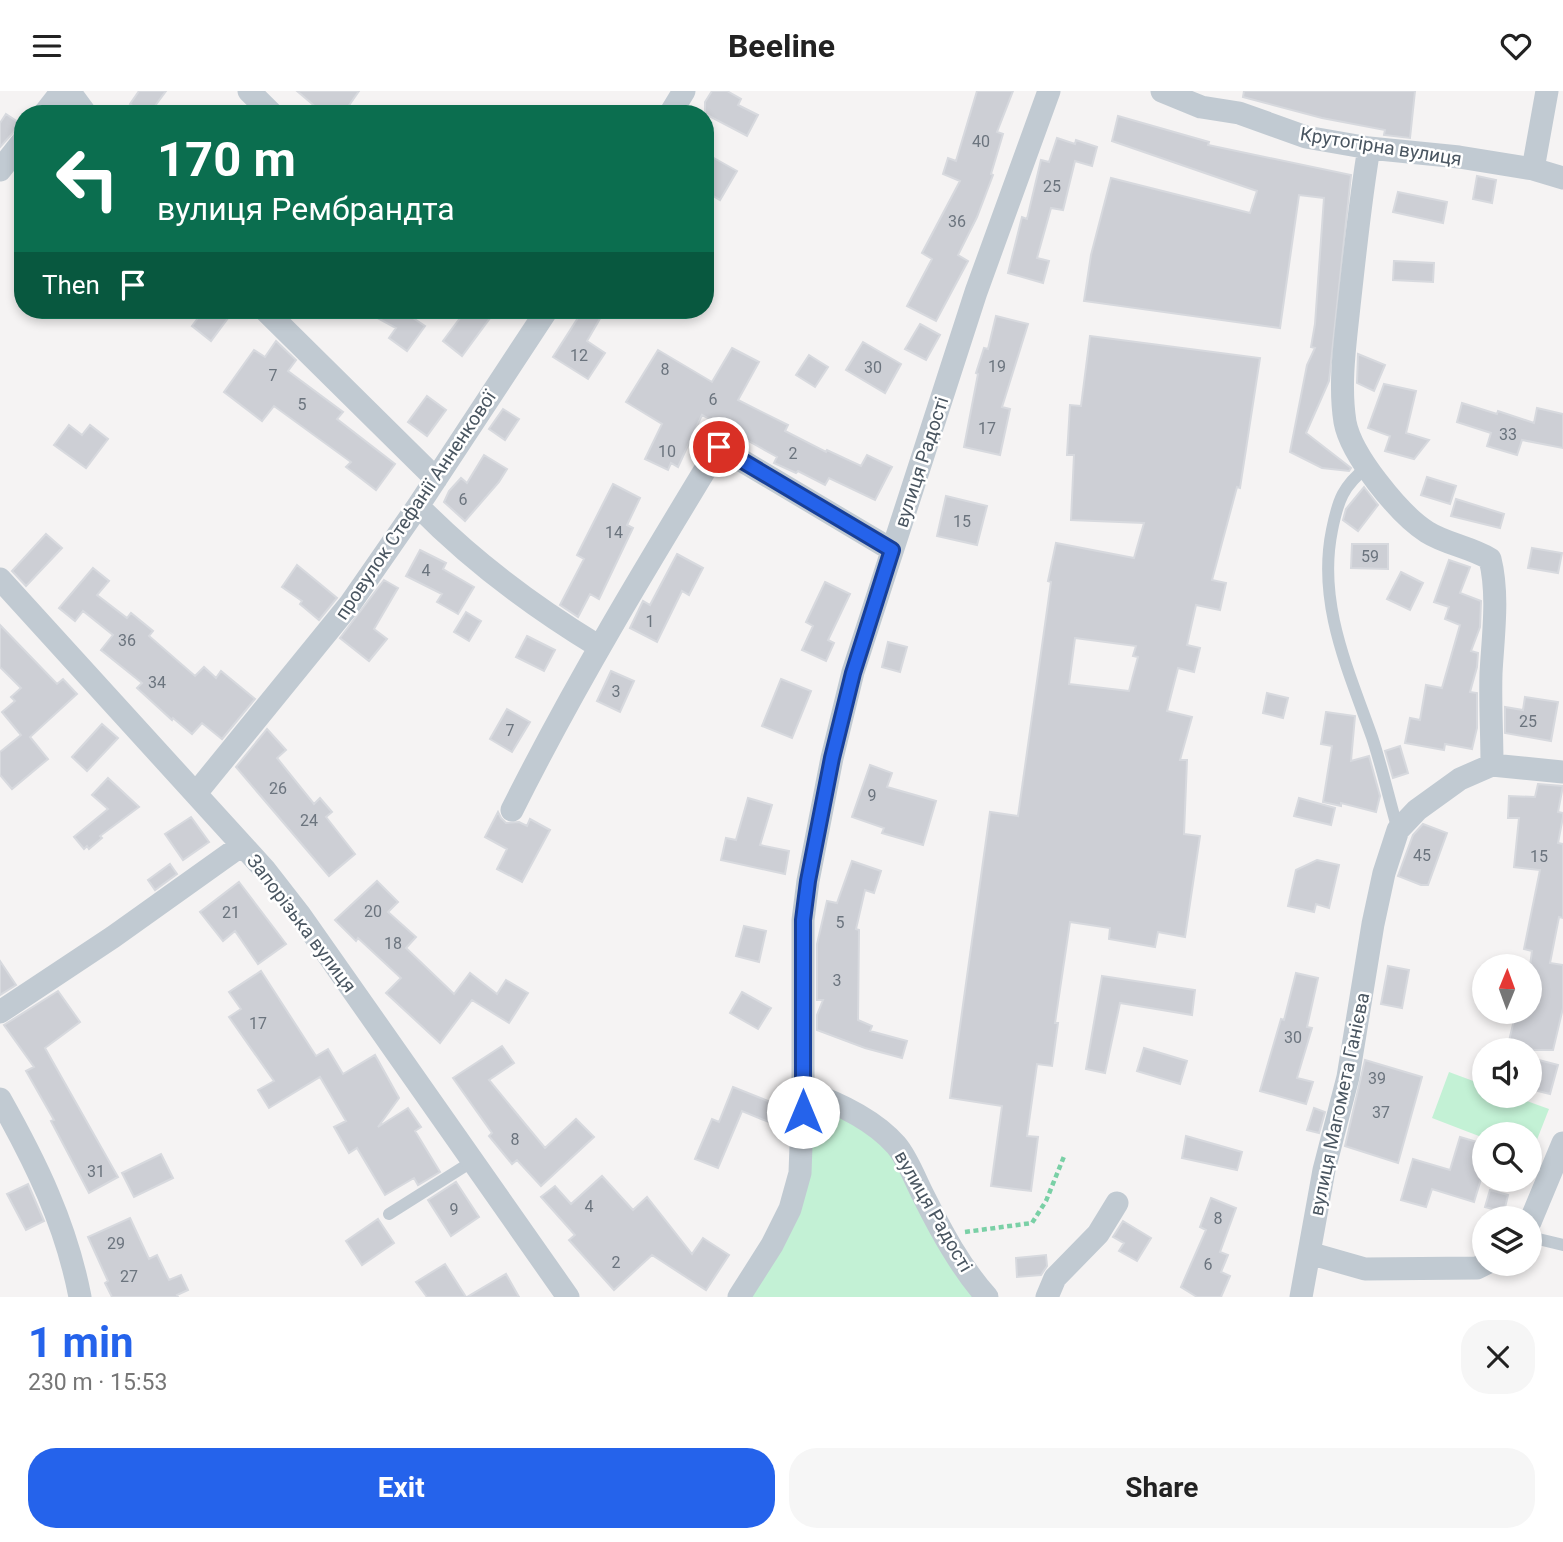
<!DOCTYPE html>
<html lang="en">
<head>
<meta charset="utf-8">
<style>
  :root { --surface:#fff; --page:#f6f6f6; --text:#222; --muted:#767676; --accent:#2563eb }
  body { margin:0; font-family:Roboto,sans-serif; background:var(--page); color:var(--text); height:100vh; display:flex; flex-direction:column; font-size:26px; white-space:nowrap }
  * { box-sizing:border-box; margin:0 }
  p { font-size:23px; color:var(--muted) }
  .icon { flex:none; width:38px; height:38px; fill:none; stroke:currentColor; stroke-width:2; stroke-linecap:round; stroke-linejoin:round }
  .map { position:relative; height:1206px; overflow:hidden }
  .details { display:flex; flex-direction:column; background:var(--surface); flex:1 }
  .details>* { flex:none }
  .hud { position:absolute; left:14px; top:14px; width:700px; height:214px; border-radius:28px; box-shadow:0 4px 10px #0003; background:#0b6e4f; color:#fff; overflow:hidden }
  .needle { width:46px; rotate:1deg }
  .tools { position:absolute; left:1472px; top:863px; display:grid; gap:14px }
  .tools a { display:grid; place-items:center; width:70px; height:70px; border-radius:50%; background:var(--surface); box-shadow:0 4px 10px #0003; font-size:35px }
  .pin { position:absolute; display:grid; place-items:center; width:60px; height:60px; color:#fff; margin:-30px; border:4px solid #fff; border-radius:50%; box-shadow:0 2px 7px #0007 }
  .me { position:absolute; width:77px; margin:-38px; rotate:0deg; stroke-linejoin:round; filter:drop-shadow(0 0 5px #0008) }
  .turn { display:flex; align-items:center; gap:24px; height:147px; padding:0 28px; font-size:32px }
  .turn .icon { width:91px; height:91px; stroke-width:2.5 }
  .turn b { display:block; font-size:49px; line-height:60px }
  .then { display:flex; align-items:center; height:66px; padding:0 28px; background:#0003; gap:14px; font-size:26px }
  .round { display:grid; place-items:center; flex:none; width:74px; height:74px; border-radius:28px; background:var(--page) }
  .summary { display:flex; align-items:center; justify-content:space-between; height:119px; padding:0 28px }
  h1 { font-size:42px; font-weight:700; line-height:52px; color:var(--accent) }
  .primary-button { display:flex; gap:14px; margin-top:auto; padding:14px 28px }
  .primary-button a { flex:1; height:80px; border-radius:28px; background:var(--accent); color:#fff; font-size:28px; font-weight:700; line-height:80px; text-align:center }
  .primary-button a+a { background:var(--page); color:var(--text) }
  header { display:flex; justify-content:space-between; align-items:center; height:91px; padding:0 28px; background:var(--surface); font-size:32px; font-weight:700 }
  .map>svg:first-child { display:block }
</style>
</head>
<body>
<header><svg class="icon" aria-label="menu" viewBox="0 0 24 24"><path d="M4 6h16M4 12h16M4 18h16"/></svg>Beeline<svg class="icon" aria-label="heart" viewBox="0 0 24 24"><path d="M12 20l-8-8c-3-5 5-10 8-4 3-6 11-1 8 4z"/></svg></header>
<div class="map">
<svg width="1563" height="1206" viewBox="0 0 1563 1206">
  <rect width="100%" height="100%" fill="#f5f3f3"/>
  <path fill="#c3f1d5" d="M1449,981L1484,994V1004L1513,1005L1549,1018L1531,1064H1530V1043H1484V1047L1432,1027Z
    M803,1000L882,1040L987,1206H739L790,1118Z"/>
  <path fill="#cdcfd5" stroke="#d7d9de" stroke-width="2" fill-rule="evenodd" d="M139,0H166L149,23H144L130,13Z
    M297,0H359L343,23H324Z
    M712,0H727L741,8L738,14L758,24L747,45L705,23V11Z
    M977,0H1013L997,41L1003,43L991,83L993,84L977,126L958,164L968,170L936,230L907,215L932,168L922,162L960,90L943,83L948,67L956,70Z
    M1244,0H1415L1410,47L1384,44L1385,39L1322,27L1243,6Z
    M6,23L21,33L0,56V32Z
    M1118,25L1209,51L1208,54L1351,84L1329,290L1306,342L1351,377L1349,380L1322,377L1290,361L1307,274L1315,257L1311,256L1315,233L1324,107L1299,104L1280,237L1084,210L1091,164L1111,87L1250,122L1257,100L1112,50Z
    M1057,47L1075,53L1076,49L1097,56L1092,75L1075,70L1063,119L1051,117L1037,167L1049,170L1043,192L1008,182L1022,126L1027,128L1041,69L1049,71Z
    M705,62L737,80L720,109L705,100Z
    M1477,85L1496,89L1492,112L1473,108Z
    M1398,101L1447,111L1443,132L1393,121Z
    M1394,170L1434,172L1433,191L1393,189Z
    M204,219H234L211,250L192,235Z
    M363,219H401L425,235L407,260L389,247L396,237Z
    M466,219H496L462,265L443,250Z
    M583,219H605L587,250L605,262L588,288L553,266Z
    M996,225L1028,233L1002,316L1010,318L1000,364L964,356L978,283L976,282L984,257L988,258Z
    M920,233L940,244L926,269L905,258Z
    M1090,245L1260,267L1240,397L1237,396L1212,489L1226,492L1220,519L1196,514L1187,554L1200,557L1194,581L1178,577L1167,620L1192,626L1180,669H1187L1184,743L1200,745L1185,846L1158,841L1155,856L1109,848L1110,837L1070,831L1055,932H1058L1052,975L1037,973L1027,1045L1038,1046L1031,1100L991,1095L1002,1015L950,1007L990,721L1018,725L1051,491L1048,490L1056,452L1134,467L1144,432L1071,429L1074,364H1067L1070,314L1081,315ZM1075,547L1136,555L1133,565L1138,566L1129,600L1069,593Z
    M276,250L296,269L288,280L343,321L337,328L395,373L376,399L346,376L351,371L274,315L262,330L224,301L254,259L265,266Z
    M863,251L901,273L885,302L846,279Z
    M732,257L759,271L738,309L788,334L785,340L826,361L827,359L861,375L867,364L892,376L875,409L829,387L825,394L798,380L796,382L774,372L777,366L702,324L678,376L671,372L668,379L645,368L662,333L626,311L658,259L712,291Z
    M1358,263L1385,274L1374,300L1357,292Z
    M809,264L828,276L815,296L796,284Z
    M1384,293L1416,300L1406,342L1429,349L1414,368L1385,360L1390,345L1368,337Z
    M427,305L446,319L427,345L408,331Z
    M1462,312L1497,323L1498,320L1534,332L1537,317L1563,323V357L1522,349L1517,364L1487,355L1491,342L1457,331Z
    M503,318L519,328L505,349L489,338Z
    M69,334L82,344L90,334L108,348L86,377L54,354Z
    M484,364L507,378L499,391L465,430L444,411L449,400L461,387L467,392Z
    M1427,386L1456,395L1450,413L1421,404Z
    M613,393L640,407L627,434L633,437L599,508L590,503L578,526L560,514L584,468L577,464Z
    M1364,396L1378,414L1358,440L1343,429L1346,418Z
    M946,405L987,415L977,454L937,445Z
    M1456,408L1504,423L1500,437L1451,425Z
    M46,443L62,457L26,495L12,480Z
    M1352,453H1388V478L1351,477Z
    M1532,457L1562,462L1558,482L1528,477Z
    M420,459L446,472L443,478L474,496L458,523L437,511L442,503L406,485Z
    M677,463L703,477L689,504L682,500L657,551L630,537L643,510L650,514Z
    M1449,469L1470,476L1460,502L1481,510L1480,536L1471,560L1478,562L1477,576L1470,601L1477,602V637L1472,658L1445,653L1444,659L1405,652L1410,627L1420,629L1426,594L1442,597L1460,534L1445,528L1449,516L1434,511Z
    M297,474L337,507L319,529L300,513L302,510L282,496Z
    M93,477L109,490L97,504L127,527L131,522L153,540L149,545L195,585L204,576L216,587L221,580L255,608L222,648L202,632L192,643L173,627L172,629L137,597L142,592L101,559L113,544L83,520L75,530L59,517Z
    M1401,481L1423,492L1410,519L1387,508Z
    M384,489L398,497L374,538L387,548L369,570L340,547Z
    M825,491L850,503L828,549L834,552L826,570L802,559L813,535L806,531Z
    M466,521L481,530L469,550L454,541Z
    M0,534L57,593L63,588L77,603L30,646L48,668L12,698L0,684V661L21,644L2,621L15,610L11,606L21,597L0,576Z
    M527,545L555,559L544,580L516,566Z
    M888,551L907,556L900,581L882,576Z
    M611,580L634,590L620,621L597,610Z
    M781,588L811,600L792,647L762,635Z
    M1267,602L1288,607L1283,627L1263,622Z
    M1525,606L1558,611L1551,650L1505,642V616L1523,619Z
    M507,618L530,631L512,661L490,648Z
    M1326,621L1355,625L1351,670L1369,665L1380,705L1376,721L1341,712V715L1323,711L1332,655L1321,653Z
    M102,633L118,647L87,680L72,666Z
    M267,638L286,659L277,667L314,713L320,707L332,721L326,726L355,763L329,785L236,676Z
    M1400,655L1408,682L1393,687L1385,660Z
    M870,674L892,682L887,696L936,710L923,754L882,742L884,737L852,726Z
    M108,687L139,716L100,745L102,747L89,758L87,755L84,758L74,746L108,718L92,704Z
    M1538,693L1563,695L1558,721L1563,722V726L1558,752L1563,753V827L1559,826L1550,872L1563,874V917L1553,959H1507L1516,920H1530V875L1532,860L1524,858L1540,779L1514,776L1519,727H1508L1509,705L1535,706Z
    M748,707L772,714L760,754L789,760L785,783L721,769L726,747L736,749Z
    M1299,707L1335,717L1331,734L1294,725Z
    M498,721L501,727L506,732L519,731L527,735L530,728L550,739L522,791L497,778L507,758L485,746Z
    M191,726L209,751L183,769L165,743Z
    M1423,733L1447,742L1428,794H1421L1398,785L1413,744Z
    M1317,769L1339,774L1329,817L1316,813L1314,821L1288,815L1296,779Z
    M852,770L881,780L874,802L865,799L856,838L859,839L858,929L872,935L870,940L907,950L902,967L865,957L817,939V924L823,909H817V853L827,810L837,812Z
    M170,773L177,783L155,799L148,789Z
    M377,790L398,811L388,821L416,846L406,857L454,903L470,882L497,903L506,889L528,902L509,932L472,909L440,952L386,902L401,887L358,847L356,850L335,829Z
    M239,791L286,853L258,873L235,840L223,850L200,821Z
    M744,835L766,840L759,871L736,865Z
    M0,870L16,894L0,904Z
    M1388,875L1409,879L1402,917L1381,913Z
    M261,880L316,965L328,958L343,983L375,964L399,1007L378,1036L408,1017L421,1036L415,1040L440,1081L418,1094L414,1087L385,1104L357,1057L349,1062L334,1036L346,1030L320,986L269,1017L258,999L274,990L229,926L241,918L229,901Z
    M1296,882L1318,887L1307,936L1312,937L1297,987L1313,991L1306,1013L1260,1000L1281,928L1284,929Z
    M1102,885L1195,899L1192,924L1120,912L1105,982L1086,978Z
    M58,900L80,931L45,957L118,1086L89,1102L51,1030L54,1029L26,980L34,976L4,934Z
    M742,901L771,917L758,938L730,922Z
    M502,955L514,972L489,989L545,1057L576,1028L594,1046L541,1095L517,1069L512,1073L489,1045L492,1042L453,987Z
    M1144,957L1187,970L1180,993L1137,980Z
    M1535,968L1558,974L1550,1003L1530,998Z
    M1365,969L1422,986L1398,1072L1345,1055Z
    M733,996L778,1014L771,1032L742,1020L718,1077L695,1068L712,1028L719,1031Z
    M1314,1017L1325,1021L1319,1042L1307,1039Z
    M1186,1045L1242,1061L1237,1079L1182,1067Z
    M1460,1046L1484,1053V1078L1474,1111L1432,1098L1426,1116L1401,1109L1413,1068L1450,1079Z
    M161,1063L173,1087L134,1106L122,1082Z
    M602,1085L633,1119L647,1106L692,1163L703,1147L729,1164L706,1199L652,1164L614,1199L569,1149L575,1144L541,1106L555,1095L571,1113Z
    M456,1091L479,1126L451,1145L428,1109Z
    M28,1093L44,1130L26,1139L7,1103Z
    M1490,1099L1508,1104L1504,1121L1485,1116Z
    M1211,1107L1236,1117L1220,1161L1228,1164L1221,1181L1230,1185L1221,1206H1197L1181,1196L1206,1139L1200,1136Z
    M130,1127L149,1168L157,1164L169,1189L181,1184L188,1199L177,1204L178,1206H112L105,1192L108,1190L88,1146Z
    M378,1128L394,1152L362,1174L346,1150Z
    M1123,1130L1151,1147L1137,1170L1119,1160L1124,1152L1113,1146Z
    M1046,1164L1047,1175L1041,1184L1017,1186L1016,1167Z
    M445,1173L466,1206H427L416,1191Z
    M506,1183L519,1206H467Z"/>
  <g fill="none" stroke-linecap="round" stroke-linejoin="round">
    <path stroke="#7ad0a6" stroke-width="4.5" stroke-dasharray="5 3.5" stroke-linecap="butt" d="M965,1141L1032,1132L1046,1110L1065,1063"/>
    <path stroke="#c1cad2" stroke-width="12" d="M1367,376C1343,395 1338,409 1332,439C1317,512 1348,578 1372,646C1382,676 1389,708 1398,739
      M389,1123L473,1070
      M1530,1146L1563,1154"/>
    <path stroke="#c1cad2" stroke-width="23" d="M69,0L86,23
      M249,0L272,23
      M1162,0L1201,16L1239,22L1306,46L1369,57L1459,66L1533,78L1563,87
      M44,23L62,0
      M670,23L684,0
      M1533,78L1547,0
      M0,79L23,50
      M265,219L436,388
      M418,415C472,470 532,515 598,555
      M0,488L265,779L300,824L568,1206
      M1492,674L1563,681
      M197,701L350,513L418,415L547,219
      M512,719C575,593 646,476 719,356L892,459
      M0,921L113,846L242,754
      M803,1000C836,1011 872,1027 896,1054C908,1068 915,1089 924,1106C941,1140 961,1177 987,1206
      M0,1008C36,1072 66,1133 80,1206
      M1530,1131L1563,1052
      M1309,1162L1365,1178L1477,1177L1487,1172
      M739,1206L772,1154L790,1118L800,1082L803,1000V829L808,790L832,667L853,581L976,201L1049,0
      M1047,1206L1055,1187L1098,1143L1117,1112
      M1301,1206L1324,1079L1348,986L1373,833L1384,782L1398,739L1417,719L1460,688L1492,674C1492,643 1490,612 1491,582C1493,545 1499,504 1490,468C1470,456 1446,453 1427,441C1399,423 1351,364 1345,331C1339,293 1345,254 1349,215C1355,162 1360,110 1369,57"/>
  </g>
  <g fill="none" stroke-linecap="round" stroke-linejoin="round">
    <g stroke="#184099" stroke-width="18">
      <path id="route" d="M719,356L892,459L853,582L832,667L808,790L803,829V1021"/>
    </g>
    <use href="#route" stroke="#2563eb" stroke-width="12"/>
  </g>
  <g text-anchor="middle" stroke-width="5" stroke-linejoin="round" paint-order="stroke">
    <g font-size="16" fill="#6b747e">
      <text x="981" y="56">40</text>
      <text x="1052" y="101">25</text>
      <text x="957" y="136">36</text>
      <text x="579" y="270">12</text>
      <text x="997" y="281">19</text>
      <text x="873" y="282">30</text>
      <text x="665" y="284">8</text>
      <text x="273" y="290">7</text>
      <text x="713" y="314">6</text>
      <text x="302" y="319">5</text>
      <text x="987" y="343">17</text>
      <text x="1508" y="349">33</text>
      <text x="667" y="366">10</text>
      <text x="793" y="368">2</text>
      <text x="463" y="414">6</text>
      <text x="962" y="436">15</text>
      <text x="614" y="447">14</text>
      <text x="1370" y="471">59</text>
      <text x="426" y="485">4</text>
      <text x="650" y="536">1</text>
      <text x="127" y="555">36</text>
      <text x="157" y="597">34</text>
      <text x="616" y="606">3</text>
      <text x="1528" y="636">25</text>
      <text x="510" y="645">7</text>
      <text x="278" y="703">26</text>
      <text x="872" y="710">9</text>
      <text x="309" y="735">24</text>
      <text x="1422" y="770">45</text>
      <text x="1539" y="771">15</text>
      <text x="373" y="826">20</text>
      <text x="231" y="827">21</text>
      <text x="840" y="837">5</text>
      <text x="393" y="858">18</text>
      <text x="837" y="895">3</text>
      <text x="258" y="938">17</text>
      <text x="1293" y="952">30</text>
      <text x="1377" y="993">39</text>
      <text x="1381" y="1027">37</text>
      <text x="515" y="1054">8</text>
      <text x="96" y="1086">31</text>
      <text x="589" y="1121">4</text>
      <text x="454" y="1124">9</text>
      <text x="1218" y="1133">8</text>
      <text x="116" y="1158">29</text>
      <text x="616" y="1177">2</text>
      <text x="1208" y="1179">6</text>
      <text x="129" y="1191">27</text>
    </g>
    <g font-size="19" fill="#4a5661" stroke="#fff">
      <text transform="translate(1381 55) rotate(9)" y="7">Крутогірна вулиця</text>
      <text transform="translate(921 371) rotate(-72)" y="7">вулиця Радості</text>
      <text transform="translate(415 414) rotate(-56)" y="7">провулок Стефанії Анненкової</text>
      <text transform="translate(302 832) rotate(53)" y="7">Запорізька вулиця</text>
      <text transform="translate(1339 1013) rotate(-78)" y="7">вулиця Магомета Ганієва</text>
      <text transform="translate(934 1120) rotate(60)" y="7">вулиця Радості</text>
    </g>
  </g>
</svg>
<div class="tools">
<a><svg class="needle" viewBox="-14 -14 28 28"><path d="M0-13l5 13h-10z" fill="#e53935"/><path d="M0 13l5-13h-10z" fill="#767676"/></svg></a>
<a><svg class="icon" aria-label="sound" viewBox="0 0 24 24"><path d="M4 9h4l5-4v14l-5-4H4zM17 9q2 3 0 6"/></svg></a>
<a><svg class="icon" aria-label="search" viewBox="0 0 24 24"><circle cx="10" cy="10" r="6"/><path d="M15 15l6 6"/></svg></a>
<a><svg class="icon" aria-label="layers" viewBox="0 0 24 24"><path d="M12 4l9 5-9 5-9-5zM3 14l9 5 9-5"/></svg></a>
</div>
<div class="pin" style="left:719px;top:356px;background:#d93025"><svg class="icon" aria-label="arrive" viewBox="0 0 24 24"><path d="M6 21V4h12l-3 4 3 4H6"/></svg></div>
<svg class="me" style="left:803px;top:1021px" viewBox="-20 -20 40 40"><circle r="19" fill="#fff"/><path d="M0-13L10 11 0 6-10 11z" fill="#2563eb"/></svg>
<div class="hud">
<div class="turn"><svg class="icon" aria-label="left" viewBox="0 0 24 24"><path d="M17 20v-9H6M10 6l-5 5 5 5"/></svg><div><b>170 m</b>вулиця Рембрандта</div></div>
<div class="then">Then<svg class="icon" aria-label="arrive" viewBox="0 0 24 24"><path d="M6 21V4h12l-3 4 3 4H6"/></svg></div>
</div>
</div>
<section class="details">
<div class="summary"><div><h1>1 min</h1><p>230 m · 15:53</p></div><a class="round"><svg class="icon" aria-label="close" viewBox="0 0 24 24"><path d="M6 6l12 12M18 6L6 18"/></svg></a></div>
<div class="primary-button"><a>Exit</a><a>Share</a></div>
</section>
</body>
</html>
